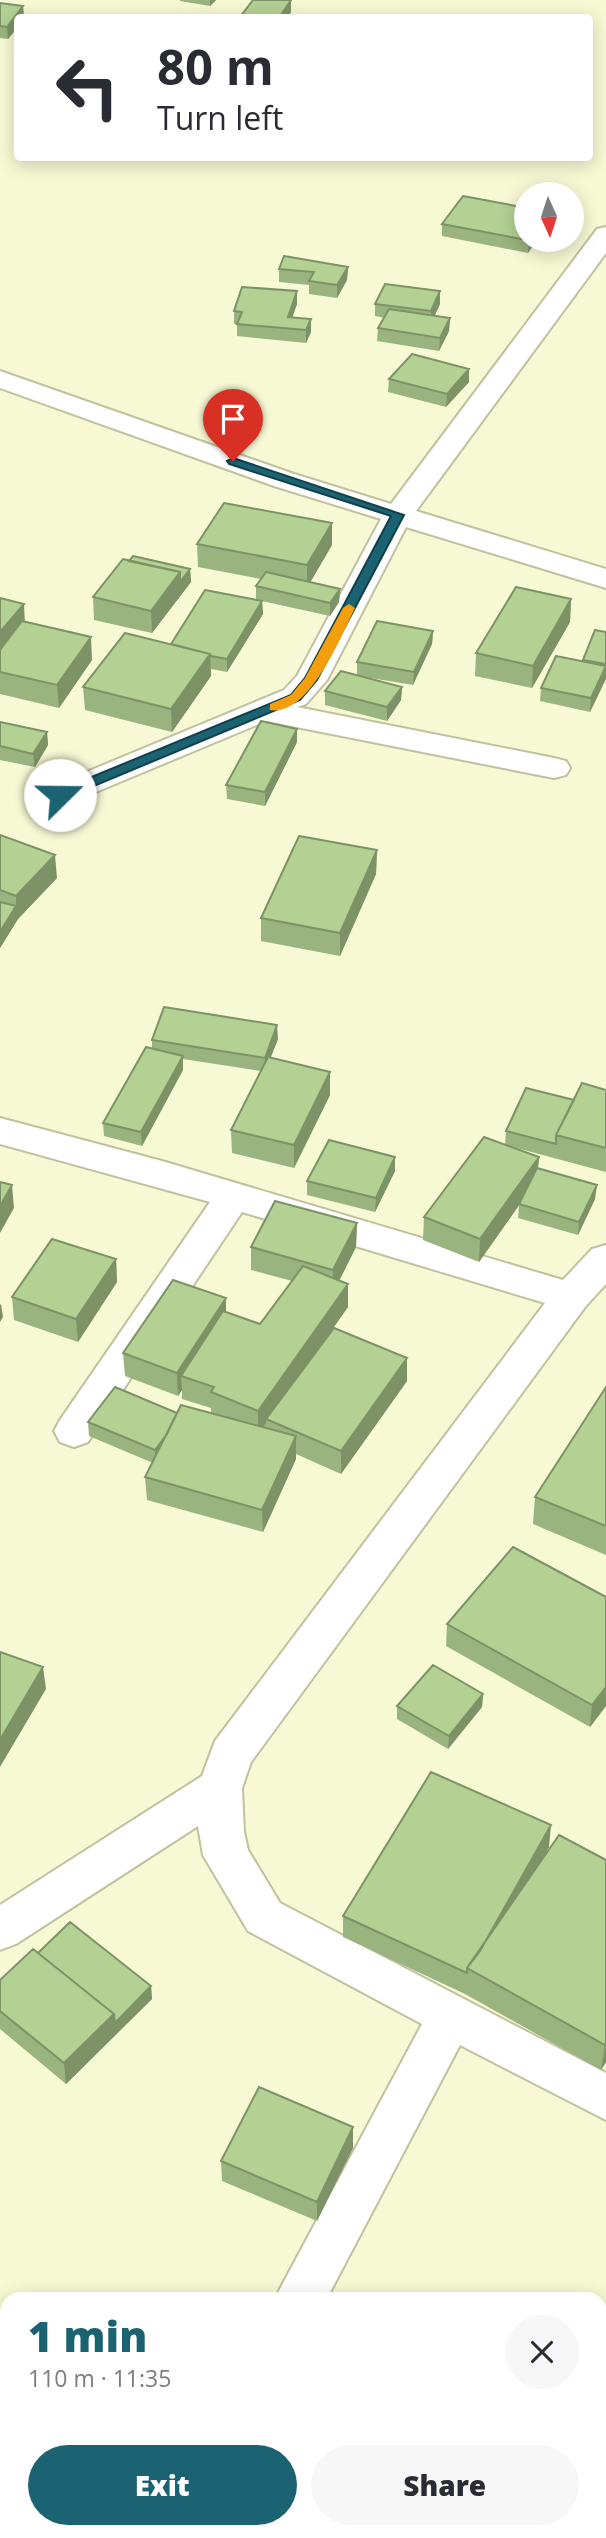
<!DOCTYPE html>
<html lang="en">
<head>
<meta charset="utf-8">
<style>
  :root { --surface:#fff; --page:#f7f7f7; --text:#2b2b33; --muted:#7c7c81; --accent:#1b6372 }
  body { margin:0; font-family:"Open Sans",sans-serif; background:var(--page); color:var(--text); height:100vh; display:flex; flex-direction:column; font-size:26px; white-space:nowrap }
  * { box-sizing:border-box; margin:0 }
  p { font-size:23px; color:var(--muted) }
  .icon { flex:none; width:38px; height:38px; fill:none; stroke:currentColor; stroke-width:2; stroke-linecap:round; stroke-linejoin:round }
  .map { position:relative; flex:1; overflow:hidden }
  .details { position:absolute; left:0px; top:2292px; width:607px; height:247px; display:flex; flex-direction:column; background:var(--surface); border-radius:21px 21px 0 0; box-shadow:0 4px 18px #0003 }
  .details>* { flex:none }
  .guide { position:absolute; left:14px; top:14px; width:579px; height:147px; border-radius:7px; box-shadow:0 4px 18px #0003; background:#fff; color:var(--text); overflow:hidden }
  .needle { width:46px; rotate:177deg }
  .tools { position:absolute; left:514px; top:182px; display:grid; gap:14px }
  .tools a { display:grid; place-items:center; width:70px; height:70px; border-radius:50%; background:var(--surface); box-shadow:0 4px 18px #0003; font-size:35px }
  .pin { position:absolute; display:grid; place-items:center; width:60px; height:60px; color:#fff; margin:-72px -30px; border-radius:50% 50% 50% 0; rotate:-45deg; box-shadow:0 0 7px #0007 }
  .pin .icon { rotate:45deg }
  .me { position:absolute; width:77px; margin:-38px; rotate:68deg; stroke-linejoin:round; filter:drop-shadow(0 0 5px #0008) }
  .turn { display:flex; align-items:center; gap:24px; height:147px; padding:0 28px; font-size:32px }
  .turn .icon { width:91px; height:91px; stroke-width:2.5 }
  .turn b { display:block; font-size:49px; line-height:60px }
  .round { display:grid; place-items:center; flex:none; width:74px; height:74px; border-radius:37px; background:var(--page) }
  .overview { display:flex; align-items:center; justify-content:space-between; height:119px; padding:0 28px }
  h1 { font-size:42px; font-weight:800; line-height:52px; color:var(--accent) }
  .cta { display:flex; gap:14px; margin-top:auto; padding:14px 28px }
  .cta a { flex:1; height:80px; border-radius:42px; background:var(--accent); color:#fff; font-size:28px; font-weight:800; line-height:80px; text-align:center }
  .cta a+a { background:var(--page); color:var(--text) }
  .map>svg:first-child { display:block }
</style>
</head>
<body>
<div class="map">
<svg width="606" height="2538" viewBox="0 0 606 2538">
  <rect width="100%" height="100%" fill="#f7f9d4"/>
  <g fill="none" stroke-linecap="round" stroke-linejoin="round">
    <g stroke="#c0c19d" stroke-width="4">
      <path id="minor" d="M606,227V253L416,511L606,569V588L406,527L327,680L306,704L297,707L554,758L566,761L570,768L566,775L554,778L266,721L72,802L60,805L48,802L44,795L48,788L284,690L297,676L381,519L274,486L0,388V371L294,474L391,504L597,229Z
        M0,1118L162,1161L563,1280L592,1249L606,1245V1284L585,1307L251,1762L242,1788L244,1832L248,1850L280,1903L606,2073V2120L460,2045L326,2300H274L422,2024L248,1931L203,1855L198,1826L16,1944L0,1950V1905L202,1776L215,1741L545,1303L242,1212L88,1442L74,1447L60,1442L54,1431L60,1420L210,1202L0,1144Z
        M148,2532H202L199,2538H145Z"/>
    </g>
    <use href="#minor" fill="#fff" fill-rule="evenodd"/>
  </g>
  <path fill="#99b47e" d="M180,0H216L210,6L180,1Z
    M0,3L23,6L24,18H18V27L8,39L0,38Z
    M442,224L537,240L528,253L442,236Z
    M348,267L347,280L337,298L309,294V285L279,282V269Z
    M297,291V304L292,317L311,332L306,343L237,336V324H234V311Z
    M440,291V304L434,316L450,318L449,331L439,351L377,341L378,328L384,318L375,316V304Z
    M469,369V382L446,407L388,392L389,379Z
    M197,544L332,545L310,582L340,589L339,602L330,616L262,601L263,614L227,672L211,669V676L172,732L85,710L83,687L171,644L256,599V586L261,579L198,567Z
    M129,561L190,569L191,582L152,633L94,620L93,597Z
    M0,598L25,622L92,660L59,708L0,694Z
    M571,599L570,622L532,688L475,676L476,653Z
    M433,631L432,644L413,685L359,676L402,687L401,700L387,721L325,705V691L357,675V662Z
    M606,632V678L590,712L540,701L541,688L583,661Z
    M0,722L47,732L48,745L35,767L0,760Z
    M297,742L265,806L227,799L226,785Z
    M0,835L57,878L18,919L0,948Z
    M377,850L376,874L340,956L261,941V918Z
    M278,1039L270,1058L330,1072V1095L294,1168L232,1153L231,1130L261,1071L183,1059V1070L142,1146L104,1136L103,1123L152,1049V1040Z
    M606,1090V1172L509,1146L539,1157L538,1168L595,1199L578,1235L518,1218L519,1205L479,1262L423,1240L424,1217L505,1144L506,1131L574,1100Z
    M395,1171L375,1212L307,1195V1181Z
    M357,1223L356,1247L339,1281L348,1284V1307L319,1348L407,1358V1381L341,1474L296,1454V1459L263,1532L147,1500L145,1477L153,1463L89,1436L88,1422L177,1413H211V1408L182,1399V1390L178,1396L125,1376L123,1353L226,1298V1312L260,1324L292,1281L251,1270V1247Z
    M116,1259L117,1282L78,1342L14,1320L12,1297Z
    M606,1387V1555L533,1524L535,1497Z
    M606,1597V1706L590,1727L446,1646L447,1624Z
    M483,1694L482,1707L448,1749L397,1719V1706Z
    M549,1847L537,1868L606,1860V2062L601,2070L465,1994L343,1937V1916Z
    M38,1953L151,1986L152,1999L66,2084L0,2029V1980Z
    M353,2148L317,2221L222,2181L221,2161Z
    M476,2532H600L606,2538H473Z"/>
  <path fill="#7d9267" d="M210,0H216L210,6Z
    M291,0V12L287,18H279Z
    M23,6L24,18H18V27L8,39L7,27Z
    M529,240H537L528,253Z
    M348,267L347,280L337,298V285Z
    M297,291V304L288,330V317Z
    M440,291V304L431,324V311Z
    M450,318L449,331L439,351L440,338Z
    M311,319V332L306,343V330Z
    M469,369V382L446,407L447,394Z
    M332,523V545L307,588V565Z
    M190,569L191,582L152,633L151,611L180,572Z
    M340,589L339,602L330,616V603Z
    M571,599L570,622L532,688L533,666Z
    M262,601L263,614L227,672V659Z
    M24,604L25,626L0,658V632Z
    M433,631L432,644L413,685L414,672Z
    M91,637L92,660L59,708L57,685Z
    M210,654L211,676L172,732L171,709Z
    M606,667V679L590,712L591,698Z
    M402,687L401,700L387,721V707Z
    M297,729V742L265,806V792Z
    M47,732L48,745L35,767L33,754Z
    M377,850L376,874L340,956V933Z
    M55,855L57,878L18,919L0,948V932L16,906V896Z
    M277,1025L278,1039L265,1072V1058Z
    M183,1056V1070L142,1146L141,1132Z
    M330,1072V1095L294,1168V1145Z
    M395,1157V1171L375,1212L376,1198Z
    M539,1157L537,1180L479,1262L480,1239Z
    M12,1185L14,1208L0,1233V1206Z
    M597,1185L595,1199L578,1235L579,1222Z
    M357,1223L356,1247L333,1293V1270Z
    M116,1259L117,1282L78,1342L76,1319Z
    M348,1284V1307L268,1420L266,1419V1423L258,1434V1411Z
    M226,1298V1321L181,1376L182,1390L178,1396L177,1373Z
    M1,1304L3,1317L0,1322V1305Z
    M407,1358V1381L341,1474V1451Z
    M182,1415L155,1464V1450Z
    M296,1436V1459L263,1532L262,1510Z
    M43,1667L46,1689L0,1767V1740Z
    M606,1687V1706L590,1727L592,1705Z
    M483,1694L482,1707L448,1749L449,1736Z
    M551,1825L549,1847L477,1973L469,1969Z
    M151,1986L152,1999L66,2084L64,2063L114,2014Z
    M606,2043V2062L601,2070L605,2045Z
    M353,2127V2148L317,2221V2202Z
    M324,2532H330L328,2538H322Z"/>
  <path fill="#b2d193" stroke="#7d9267" stroke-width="2" d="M253,0H291L279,18L240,17Z
    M0,3L23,6L7,27L0,26Z
    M463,196L527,208V240L442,224Z
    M284,256L348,267L337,285L309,281L314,272L279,269Z
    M385,284L440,291L431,311L375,304Z
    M242,287L297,291L288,317L311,319L306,330L237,324L242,312L234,311Z
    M389,309L450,318L440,338L378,328Z
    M412,354L469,369L447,394L389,379Z
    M224,503L332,523L307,565L197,544Z
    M133,556L190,569L180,582V572L129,561Z
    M123,559L180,572L151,611L93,597Z
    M266,572L340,589L330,603L256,586Z
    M516,587L571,599L533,666L476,653Z
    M205,590L262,601L227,659L211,656L210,654L171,644Z
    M0,598L24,604L0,632Z
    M22,621L91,637L57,685L0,672V650Z
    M377,621L433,631L414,672L357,662Z
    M595,630L606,632V664L583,660Z
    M125,633L210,654L171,709L83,687Z
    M556,656L606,666L591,698L541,688Z
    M341,671L402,687L387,707L325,691Z
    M261,721L297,729L265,792L226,785Z
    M0,722L47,732L33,754L0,746Z
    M0,835L55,855L16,896L0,890Z
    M299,836L377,850L340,933L261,918Z
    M0,902L16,906L0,932Z
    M164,1007L277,1025L265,1058L152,1040Z
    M146,1047L183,1056L141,1132L103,1123Z
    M268,1057L330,1072L294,1145L231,1130Z
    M582,1083L606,1090V1148L556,1135Z
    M526,1088L574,1100L556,1135V1144L506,1131Z
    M484,1137L539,1157L480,1239L424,1217Z
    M329,1140L395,1157L376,1198L307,1181Z
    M537,1168L597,1185L579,1222L519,1204Z
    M0,1182L12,1185L0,1206Z
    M275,1201L357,1223L333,1270L251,1247Z
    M52,1239L116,1259L76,1319L12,1297Z
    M303,1266L348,1284L258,1411L211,1392L214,1387L181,1376L223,1311L260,1324Z
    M173,1280L226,1298L177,1373L123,1353Z
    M334,1328L407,1358L341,1451L266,1419Z
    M115,1387L177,1413L167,1434L155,1450L88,1422Z
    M606,1387V1526L535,1497Z
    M181,1405L296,1436L262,1510L145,1477Z
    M513,1547L606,1597V1687L592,1705L447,1624Z
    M0,1652L43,1667L0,1740Z
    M433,1665L483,1694L449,1736L397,1706Z
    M431,1772L551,1825L480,1951L467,1968V1973L343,1916Z
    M559,1835L606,1860V2043L605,2045L467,1968Z
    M70,1922L151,1986L115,2023L114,2014L38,1953Z
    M33,1949L114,2014L64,2063L0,2011V1980Z
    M259,2087L353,2127L317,2202L221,2161Z
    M600,2336L606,2338V2373L600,2371Z
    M600,2371L606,2373V2538H541L527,2532H600Z
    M216,2532H324L322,2538H214Z
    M353,2532H431L430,2538H351Z
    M476,2532H494L508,2538H473Z"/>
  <path fill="#1b6372" stroke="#12404a" stroke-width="2" d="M233,458L404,515L317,680L300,700L65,798H55V792L291,695L305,678L391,516L229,464L227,461Z"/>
  <path fill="#f59e0b" d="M349,604L355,608C341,636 309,717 270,710V704L291,695L305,678L343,608Z"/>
</svg>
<div class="tools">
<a><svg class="needle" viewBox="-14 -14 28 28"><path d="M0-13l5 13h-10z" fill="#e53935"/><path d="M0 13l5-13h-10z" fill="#7c7c81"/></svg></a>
</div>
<div class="pin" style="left:233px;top:461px;background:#d93025"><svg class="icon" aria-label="arrive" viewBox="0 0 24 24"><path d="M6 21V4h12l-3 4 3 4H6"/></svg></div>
<svg class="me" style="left:60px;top:795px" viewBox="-20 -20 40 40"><circle r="19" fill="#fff"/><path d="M0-13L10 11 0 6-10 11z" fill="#1b6372"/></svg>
<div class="guide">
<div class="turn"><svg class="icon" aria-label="left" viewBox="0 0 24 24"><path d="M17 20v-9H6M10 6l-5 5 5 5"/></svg><div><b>80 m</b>Turn left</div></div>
</div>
<section class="details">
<div class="overview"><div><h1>1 min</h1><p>110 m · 11:35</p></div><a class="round"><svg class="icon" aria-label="close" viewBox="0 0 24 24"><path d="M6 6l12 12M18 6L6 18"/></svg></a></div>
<div class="cta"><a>Exit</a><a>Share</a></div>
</section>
</div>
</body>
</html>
